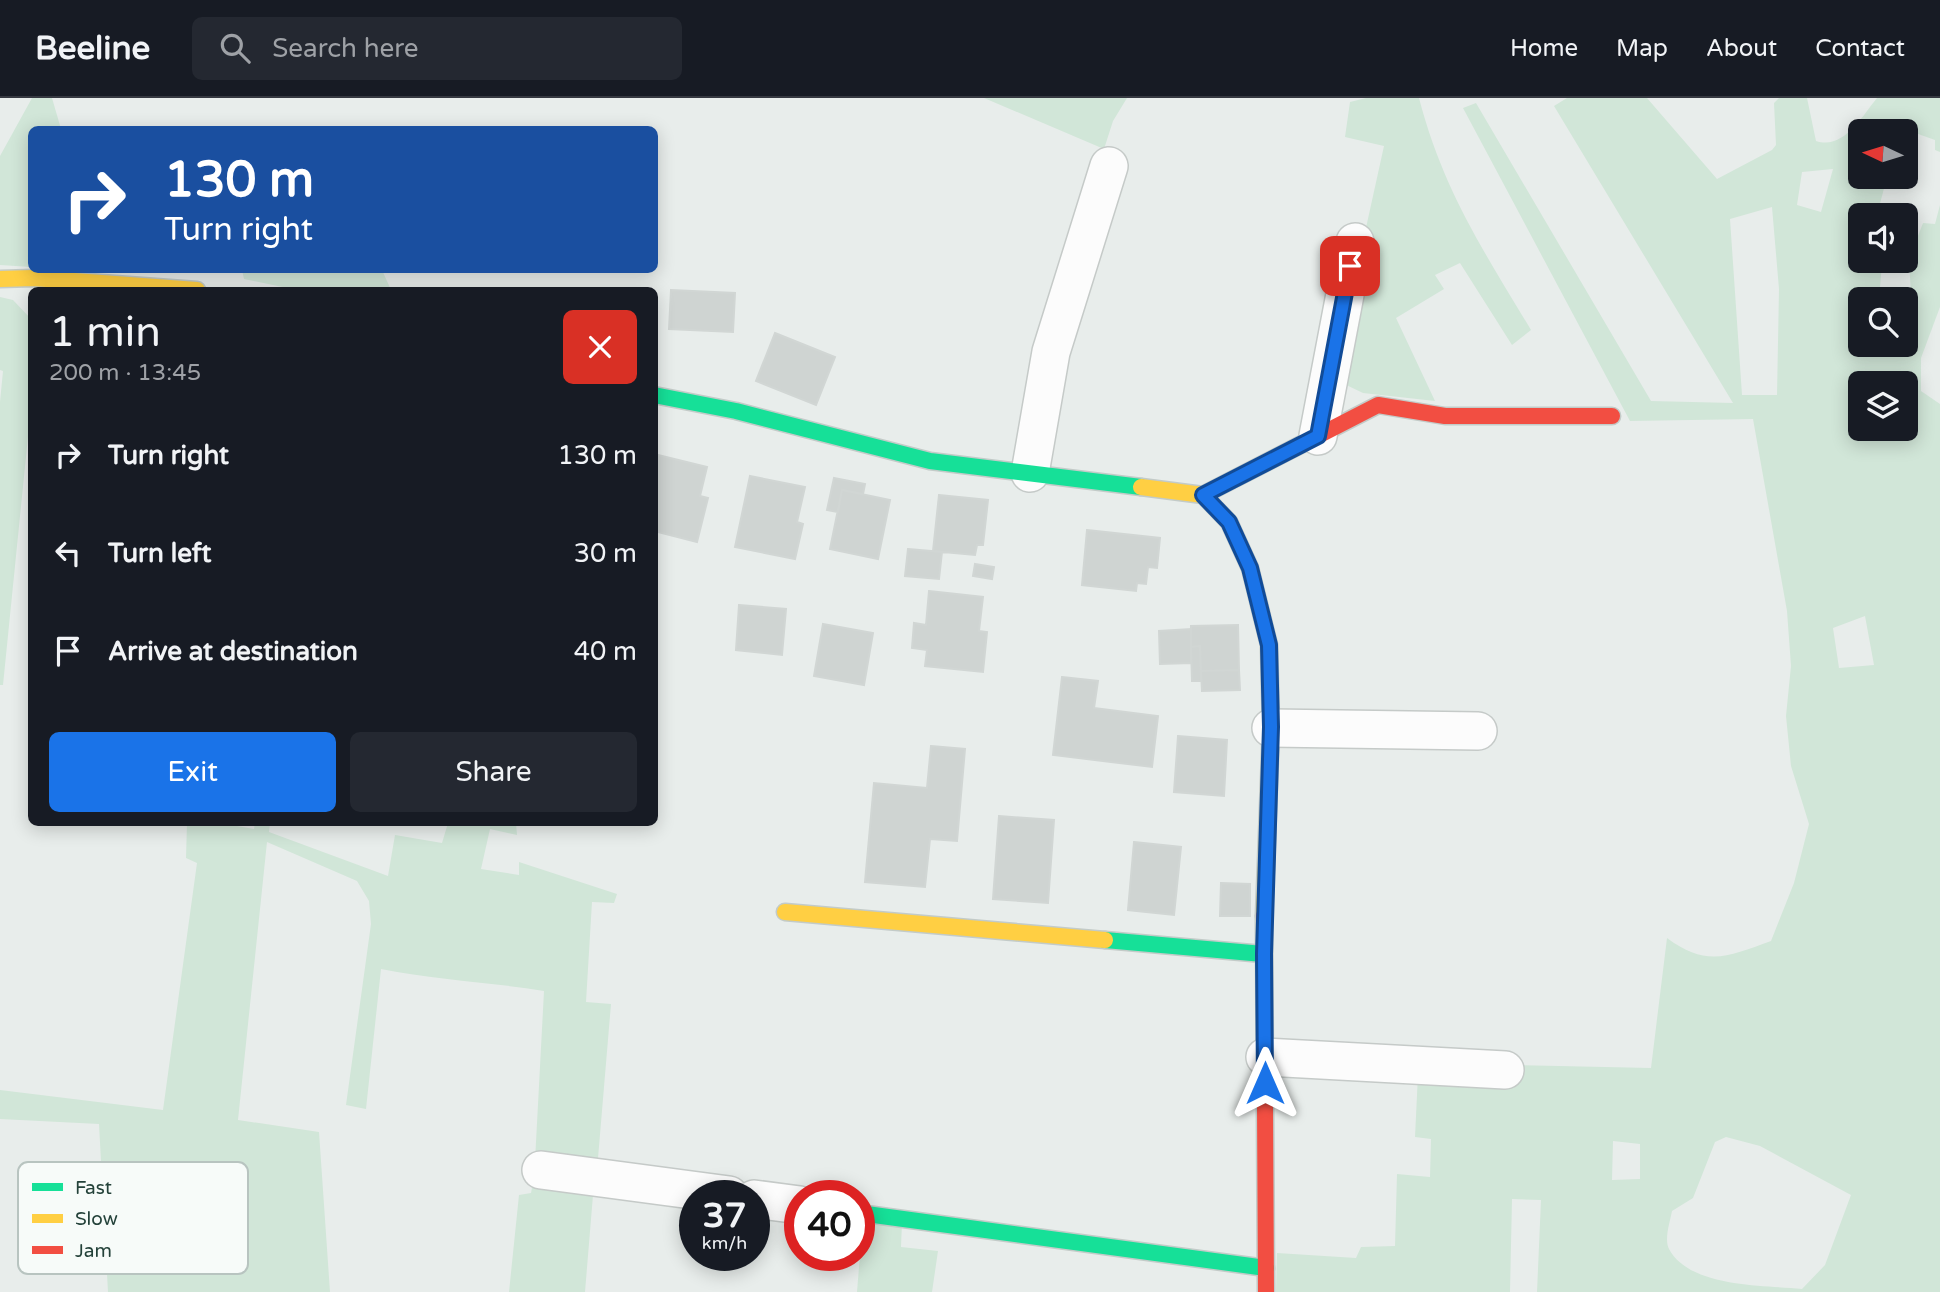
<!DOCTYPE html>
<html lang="en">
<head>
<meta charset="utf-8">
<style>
  :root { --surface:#171b24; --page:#242831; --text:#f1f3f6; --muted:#9ea1a6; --line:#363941; --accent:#1a73e8 }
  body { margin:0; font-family:"Varela Round",sans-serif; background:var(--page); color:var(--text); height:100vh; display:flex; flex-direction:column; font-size:26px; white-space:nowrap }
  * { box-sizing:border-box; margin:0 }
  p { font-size:23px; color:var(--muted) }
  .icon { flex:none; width:38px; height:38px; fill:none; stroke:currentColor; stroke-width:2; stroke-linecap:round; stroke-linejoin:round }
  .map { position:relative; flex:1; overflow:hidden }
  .details { position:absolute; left:28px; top:189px; width:630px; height:539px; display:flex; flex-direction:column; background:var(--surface); border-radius:10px; box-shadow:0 4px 18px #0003 }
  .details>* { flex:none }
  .top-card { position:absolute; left:28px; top:28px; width:630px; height:147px; border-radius:10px; box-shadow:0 4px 18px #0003; background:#1a4fa0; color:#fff; overflow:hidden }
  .needle { width:46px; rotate:274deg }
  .fabs { position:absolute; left:1848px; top:21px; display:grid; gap:14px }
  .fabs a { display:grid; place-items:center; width:70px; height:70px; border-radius:10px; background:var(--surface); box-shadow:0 4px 18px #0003; font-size:35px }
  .speed { position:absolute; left:679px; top:1082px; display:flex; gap:14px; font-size:35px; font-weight:700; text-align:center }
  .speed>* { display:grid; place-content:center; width:91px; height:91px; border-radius:50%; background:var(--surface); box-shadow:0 4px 18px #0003; line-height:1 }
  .speed small { font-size:18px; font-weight:400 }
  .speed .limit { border:10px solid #d22; background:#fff; color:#111 }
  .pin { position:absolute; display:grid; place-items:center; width:60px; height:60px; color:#fff; margin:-30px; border-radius:14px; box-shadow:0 4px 10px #0006 }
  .me { position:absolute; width:77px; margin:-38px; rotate:0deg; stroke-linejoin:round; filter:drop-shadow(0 0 5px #0008) }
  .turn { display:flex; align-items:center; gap:24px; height:147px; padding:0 21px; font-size:32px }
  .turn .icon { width:91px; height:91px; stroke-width:2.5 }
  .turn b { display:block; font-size:49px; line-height:60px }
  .round { display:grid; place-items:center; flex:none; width:74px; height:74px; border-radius:10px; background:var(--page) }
  .headline { display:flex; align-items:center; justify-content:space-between; height:119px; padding:0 21px }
  h1 { font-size:42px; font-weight:600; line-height:52px }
  .action { display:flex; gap:14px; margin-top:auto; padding:14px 21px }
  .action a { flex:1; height:80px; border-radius:10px; background:var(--accent); color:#fff; font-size:28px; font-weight:600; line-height:80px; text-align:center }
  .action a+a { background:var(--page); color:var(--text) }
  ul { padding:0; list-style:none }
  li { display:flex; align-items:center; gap:21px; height:98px; padding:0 21px }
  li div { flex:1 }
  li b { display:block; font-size:26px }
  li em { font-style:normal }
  header { display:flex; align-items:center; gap:42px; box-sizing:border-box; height:98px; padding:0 35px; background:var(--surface); border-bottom:2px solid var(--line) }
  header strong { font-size:33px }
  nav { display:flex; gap:38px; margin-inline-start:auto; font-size:24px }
  .search { width:490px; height:63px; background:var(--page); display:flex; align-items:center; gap:18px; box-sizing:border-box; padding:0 24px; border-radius:10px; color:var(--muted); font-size:26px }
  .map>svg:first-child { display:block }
</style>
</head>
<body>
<header>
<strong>Beeline</strong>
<div class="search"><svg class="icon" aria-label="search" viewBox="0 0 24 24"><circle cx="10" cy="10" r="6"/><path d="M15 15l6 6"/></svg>Search here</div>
<nav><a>Home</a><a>Map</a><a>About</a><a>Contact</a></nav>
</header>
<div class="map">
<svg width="1940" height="1194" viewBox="0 0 1940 1194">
  <rect width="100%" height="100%" fill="#e8edeb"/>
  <path fill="#d1e6d8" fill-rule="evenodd" d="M32,0H52L61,31L32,32L31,169L0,167V58Z
    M984,0H1127L1113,23L1104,51Z
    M1366,0H1419C1443,92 1483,152 1531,232L1512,247L1460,165L1435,177L1444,191L1396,220L1435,303L1363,295L1340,284L1338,257L1384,48L1345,39L1350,4Z
    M1567,0H1647L1717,81L1772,52L1776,47L1774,5L1779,0H1807L1816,43C1844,52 1862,18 1877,0H1940V54L1935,52V42L1901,30L1899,33H1860V79H1887L1877,117H1860V163L1882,166L1879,201H1860V247H1906V216L1912,215L1909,161L1923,125L1935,126L1940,107V209L1921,260V293L1940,306V1194H1537L1541,1102L1512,1101L1510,1194H1276L1277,1155L1356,1160L1361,1149L1395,1148L1397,1076L1430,1079L1431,1041L1415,1039L1418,976L1516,967L1651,970L1667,840C1707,870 1729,858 1771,843L1794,785L1809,726L1791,668L1786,618L1791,568L1787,513L1753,321L1630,323L1463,10L1476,5L1651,303L1733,305L1554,8ZM1833,71L1821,114L1797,107L1802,74ZM1772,109L1779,191L1777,297H1742L1730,121ZM1860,285H1906V331H1860ZM1865,518L1874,567L1839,570L1833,530ZM1726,1039L1760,1048L1851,1097L1825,1167L1802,1191C1764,1187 1690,1190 1669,1151C1664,1141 1670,1124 1672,1113L1693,1100L1715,1044ZM1613,1043L1640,1046V1081L1612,1082Z
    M242,172H382L391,192H297L244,181Z
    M0,199L13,202L32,222L31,309L3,587H0V304L3,273L0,272Z
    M187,725H220L254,731L255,725H270L269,734L388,778L395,737L442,745L448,725H516L517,737L490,731L481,771L519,777V764L617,796L614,805L592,804L586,904L611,906L597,1072L535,1063L544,893C490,884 435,882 381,871L366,1011L346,1007L371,826L369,803L357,783L267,744L238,1022L319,1034L330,1194H108L99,1026L0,1021V992L163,1012L197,765L186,760Z
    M534,1079L594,1085L585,1194H509L519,1097L531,1095Z
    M863,1119L902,1124L901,1149L938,1153L932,1194H857Z"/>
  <path fill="#cfd4d2" stroke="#d1d6d4" stroke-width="2" d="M671,192L735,195L733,234L669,231Z
    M775,235L835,259L816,307L756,283Z
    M654,356L707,369L700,398L708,400L697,444L654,433Z
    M750,378L805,389L797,424L803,426L795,461L735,449Z
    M834,380L865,386L863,396L842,392L838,414L827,412Z
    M842,392L890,402L878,461L830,451Z
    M939,397L988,402L983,447H977L975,457L933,453Z
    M1087,432L1160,440L1157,470L1148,469L1146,486L1137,485L1136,493L1082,487Z
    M908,451L942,454L939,481L905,478Z
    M975,466L994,469L992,481L973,478Z
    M929,493L983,499L979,533L987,534L983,574L925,568L927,552L912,550L914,525L926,527Z
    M739,507L786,511L782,557L736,552Z
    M823,526L873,535L864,587L814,578Z
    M1238,527L1239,572L1201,573L1200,548L1191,549V528Z
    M1191,531V565L1160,566L1159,533Z
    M1200,548L1201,583H1192L1191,549Z
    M1239,572L1240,592L1202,593L1201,573Z
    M1062,579L1098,583L1094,610L1158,618L1152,669L1053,657Z
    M1178,638L1227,642L1224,698L1174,694Z
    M931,648L965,651L957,743L930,741L925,789L865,784L874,685L927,690Z
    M999,718L1054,722L1048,805L993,801Z
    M1134,744L1181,749L1174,817L1128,812Z
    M1221,785L1250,786V818H1220Z"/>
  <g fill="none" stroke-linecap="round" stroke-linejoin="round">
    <g stroke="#c5cac8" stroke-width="40">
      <path id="street" d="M1318,338L1355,144
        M1030,375L1051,254L1109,68
        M1271,630L1478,633
        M1265,959L1505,972
        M541,1072L729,1097
        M754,1101L800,1107"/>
    </g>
    <g stroke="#c3cbc8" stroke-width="19">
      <path id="fast" d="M654,297L736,313L930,363L1141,389
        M1105,842L1263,856
        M859,1115L1266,1170"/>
    </g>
    <g stroke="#c3cbc8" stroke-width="19">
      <path id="slow" d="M0,181L33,180L197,192
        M1141,389L1203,397L1229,424L1250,470L1269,547L1271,630L1264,818
        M785,814L1105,842"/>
    </g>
    <g stroke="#c3cbc8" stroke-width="19">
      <path id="jam" d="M1203,397L1378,307L1445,318H1612
        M1264,818L1266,1194"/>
    </g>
    <use href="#street" stroke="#fcfcfc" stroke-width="37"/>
    <use href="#fast" stroke="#16e098" stroke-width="16"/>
    <use href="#slow" stroke="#ffcf43" stroke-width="16"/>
    <use href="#jam" stroke="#f24e42" stroke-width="16"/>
  </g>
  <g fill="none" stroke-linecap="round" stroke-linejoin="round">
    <g stroke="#114b97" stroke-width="18">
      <path id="route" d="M1265,985L1264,856L1271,629L1269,547L1250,470L1229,424L1203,397L1318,338L1350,168"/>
    </g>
    <use href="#route" stroke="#1a73e8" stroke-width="12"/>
  </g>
  <rect x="18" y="1064" width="230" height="112" rx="10" fill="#f7fbf9" stroke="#b8c4c0" stroke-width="2"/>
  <rect x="32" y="1085" width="31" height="8" fill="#16e098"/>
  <rect x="32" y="1116" width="31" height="9" fill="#ffcf43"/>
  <rect x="32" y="1148" width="31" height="8" fill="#f24e42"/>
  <g font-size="19" fill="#24423a">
    <text x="75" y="1096">Fast</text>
    <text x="75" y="1127">Slow</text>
    <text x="75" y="1159">Jam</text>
  </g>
</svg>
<div class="fabs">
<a><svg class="needle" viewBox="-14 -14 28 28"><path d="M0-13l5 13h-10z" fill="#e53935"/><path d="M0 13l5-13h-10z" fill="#9ea1a6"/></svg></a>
<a><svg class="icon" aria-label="sound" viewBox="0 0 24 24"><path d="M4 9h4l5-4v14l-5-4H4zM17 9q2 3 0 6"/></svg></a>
<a><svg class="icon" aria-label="search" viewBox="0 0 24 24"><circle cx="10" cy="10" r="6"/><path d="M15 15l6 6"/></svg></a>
<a><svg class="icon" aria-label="layers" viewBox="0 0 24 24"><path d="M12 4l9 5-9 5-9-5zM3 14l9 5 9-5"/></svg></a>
</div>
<div class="speed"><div>37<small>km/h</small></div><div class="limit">40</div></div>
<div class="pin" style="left:1350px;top:168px;background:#d93025"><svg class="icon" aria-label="arrive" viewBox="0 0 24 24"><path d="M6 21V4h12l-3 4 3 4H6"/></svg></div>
<svg class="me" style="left:1265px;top:985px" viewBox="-20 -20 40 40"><path d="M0-17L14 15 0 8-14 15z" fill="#1a73e8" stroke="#fff" stroke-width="4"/></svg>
<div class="top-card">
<div class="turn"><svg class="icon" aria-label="right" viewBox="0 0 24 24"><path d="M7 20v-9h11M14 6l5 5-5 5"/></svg><div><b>130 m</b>Turn right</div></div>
</div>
<section class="details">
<div class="headline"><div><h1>1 min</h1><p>200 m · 13:45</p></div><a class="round" style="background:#d93025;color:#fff"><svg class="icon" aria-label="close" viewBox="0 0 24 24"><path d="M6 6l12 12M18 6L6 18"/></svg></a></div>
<ul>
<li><svg class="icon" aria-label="right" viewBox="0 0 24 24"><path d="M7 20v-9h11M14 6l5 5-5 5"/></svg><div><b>Turn right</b></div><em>130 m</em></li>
<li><svg class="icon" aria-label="left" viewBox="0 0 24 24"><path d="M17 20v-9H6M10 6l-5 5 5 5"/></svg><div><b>Turn left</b></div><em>30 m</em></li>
<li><svg class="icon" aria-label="arrive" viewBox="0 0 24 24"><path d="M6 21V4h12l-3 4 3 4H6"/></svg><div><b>Arrive at destination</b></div><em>40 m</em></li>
</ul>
<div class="action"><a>Exit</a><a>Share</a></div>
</section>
</div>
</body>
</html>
